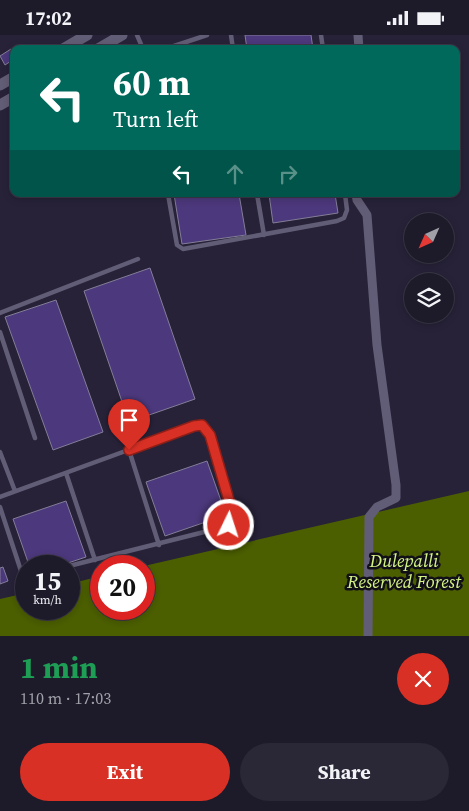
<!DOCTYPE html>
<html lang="en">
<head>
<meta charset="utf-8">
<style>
  :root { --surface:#1d1a2a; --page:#2a2736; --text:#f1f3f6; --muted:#a0a1a8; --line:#3b3847; --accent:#d93025 }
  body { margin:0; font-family:"Source Serif 4",serif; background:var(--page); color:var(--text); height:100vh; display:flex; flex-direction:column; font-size:19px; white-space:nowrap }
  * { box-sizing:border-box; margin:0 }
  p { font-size:16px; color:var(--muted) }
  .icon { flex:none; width:28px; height:28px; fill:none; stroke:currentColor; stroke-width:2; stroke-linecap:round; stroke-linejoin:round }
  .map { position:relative; height:601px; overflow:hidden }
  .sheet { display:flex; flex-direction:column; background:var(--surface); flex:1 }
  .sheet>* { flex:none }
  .banner { position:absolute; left:10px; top:10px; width:450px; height:152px; border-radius:10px; box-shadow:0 2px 8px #0003,0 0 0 1px var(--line); background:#00695c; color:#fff; overflow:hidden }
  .needle { width:32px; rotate:225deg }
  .buttons { position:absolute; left:404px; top:178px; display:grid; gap:10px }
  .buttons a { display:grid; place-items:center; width:50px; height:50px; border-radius:50%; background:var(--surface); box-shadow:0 2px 8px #0003,0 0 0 1px var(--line); font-size:25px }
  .speed { position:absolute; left:15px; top:520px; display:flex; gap:10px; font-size:25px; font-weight:700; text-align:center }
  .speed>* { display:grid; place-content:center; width:65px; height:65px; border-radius:50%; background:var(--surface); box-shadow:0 2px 8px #0003,0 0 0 1px var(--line); line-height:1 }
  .speed small { font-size:12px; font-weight:400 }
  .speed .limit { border:8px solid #d22; background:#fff; color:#111 }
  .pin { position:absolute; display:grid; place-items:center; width:42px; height:42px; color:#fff; margin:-51px -21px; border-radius:50% 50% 50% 0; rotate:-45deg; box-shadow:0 0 5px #0007 }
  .pin .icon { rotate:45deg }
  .me { position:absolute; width:55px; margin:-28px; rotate:4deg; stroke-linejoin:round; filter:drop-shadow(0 0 4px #0008) }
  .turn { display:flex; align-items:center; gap:18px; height:105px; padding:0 20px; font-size:22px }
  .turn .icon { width:65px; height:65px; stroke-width:2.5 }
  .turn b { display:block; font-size:35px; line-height:42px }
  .lanes { display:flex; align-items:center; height:48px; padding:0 20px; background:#0003; justify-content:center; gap:25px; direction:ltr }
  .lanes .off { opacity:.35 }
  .round { display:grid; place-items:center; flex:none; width:52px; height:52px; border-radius:26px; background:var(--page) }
  .head { display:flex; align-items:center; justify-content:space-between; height:85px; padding:0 20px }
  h1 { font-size:30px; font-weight:700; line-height:38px; color:#1e9e55 }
  .button { display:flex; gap:10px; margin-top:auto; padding:10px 20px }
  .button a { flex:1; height:58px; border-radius:30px; background:var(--accent); color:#fff; font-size:20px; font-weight:700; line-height:58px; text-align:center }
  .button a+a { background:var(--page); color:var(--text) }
  .status { display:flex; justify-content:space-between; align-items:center; height:35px; padding:0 25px; background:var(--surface); direction:ltr }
  .status svg { height:14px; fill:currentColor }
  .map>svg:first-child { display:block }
</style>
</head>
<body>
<div class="status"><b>17:02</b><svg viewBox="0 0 49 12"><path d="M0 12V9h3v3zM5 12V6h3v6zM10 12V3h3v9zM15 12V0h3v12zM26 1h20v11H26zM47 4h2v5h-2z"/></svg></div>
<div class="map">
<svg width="469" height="601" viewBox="0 0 469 601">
  <rect width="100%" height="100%" fill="#272238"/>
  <path fill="#4c5f00" d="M469,456V601H0V564L26,558V574H69V549L101,541V574H144V531Z"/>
  <path fill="#4c387c" stroke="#837e98" d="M245,0H311L313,14H247Z
    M11,14L14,24L5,30L0,21Z
    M174,159H239L246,200L182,209Z
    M269,159H335L338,178L273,188Z
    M150,233L195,364L129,387L84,256Z
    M56,265L103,397L53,415L5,282Z
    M207,426L226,480L165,501L146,447Z
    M66,466L86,522L65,529L63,525L54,528L52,523L29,530L13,484Z
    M3,532L8,546L0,549V533Z"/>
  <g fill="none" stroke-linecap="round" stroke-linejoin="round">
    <path stroke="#625d76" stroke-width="4.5" d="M137,0L143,14
      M231,0L233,14
      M321,0L323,14
      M165,14L207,0
      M168,159L177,210L183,214L337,186L344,183L347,175L345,159
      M257,159L264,200
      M0,278L138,224
      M0,297L35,403
      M129,415L159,510
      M0,417L15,456
      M66,438L95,525
      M0,462L194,391L202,390L207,394L234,486L224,492L69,531
      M0,472L23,542H26"/>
    <path stroke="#625d76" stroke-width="9" d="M358,0L359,14
      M356,159L357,165L367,180L377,310L396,450V463L377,472L369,482L368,601"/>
    <path stroke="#625d76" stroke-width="11" d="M63,14L87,0
      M98,14L122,0
      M0,50L14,42
      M0,70L14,62"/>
  </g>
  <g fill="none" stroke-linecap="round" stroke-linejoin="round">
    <g stroke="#8d1f18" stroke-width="12">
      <path id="route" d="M129,415L194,391L202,390L210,400L233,479L234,486L229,490"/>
    </g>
    <use href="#route" stroke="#d93025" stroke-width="9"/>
  </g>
  <g text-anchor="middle" stroke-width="5" stroke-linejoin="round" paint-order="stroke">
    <g font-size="18" font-style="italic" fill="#d4f485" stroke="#100e17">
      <text x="404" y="532">Dulepalli<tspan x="404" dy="21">Reserved Forest</tspan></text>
    </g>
  </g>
</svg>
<div class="buttons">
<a><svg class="needle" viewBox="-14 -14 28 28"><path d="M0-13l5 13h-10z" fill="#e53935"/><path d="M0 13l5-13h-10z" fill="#a0a1a8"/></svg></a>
<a><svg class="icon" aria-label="layers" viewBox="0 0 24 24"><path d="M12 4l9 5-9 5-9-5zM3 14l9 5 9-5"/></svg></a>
</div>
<div class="speed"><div>15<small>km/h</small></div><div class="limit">20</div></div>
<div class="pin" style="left:129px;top:415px;background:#d93025"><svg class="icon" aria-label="arrive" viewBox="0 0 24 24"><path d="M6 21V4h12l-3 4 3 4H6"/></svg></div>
<svg class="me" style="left:229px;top:490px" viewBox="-20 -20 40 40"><circle r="17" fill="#d93025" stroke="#fff" stroke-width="3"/><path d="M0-11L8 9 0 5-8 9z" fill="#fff"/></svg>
<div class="banner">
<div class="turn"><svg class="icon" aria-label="left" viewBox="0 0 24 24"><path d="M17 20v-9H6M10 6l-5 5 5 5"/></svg><div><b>60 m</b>Turn left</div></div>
<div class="lanes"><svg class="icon" aria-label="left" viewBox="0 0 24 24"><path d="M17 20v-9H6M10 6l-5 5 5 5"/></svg><svg class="icon off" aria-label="ahead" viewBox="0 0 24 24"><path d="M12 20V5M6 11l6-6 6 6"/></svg><svg class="icon off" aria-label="right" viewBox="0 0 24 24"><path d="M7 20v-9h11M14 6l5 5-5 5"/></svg></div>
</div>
</div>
<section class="sheet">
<div class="head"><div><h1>1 min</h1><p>110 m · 17:03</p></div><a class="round" style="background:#d93025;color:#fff"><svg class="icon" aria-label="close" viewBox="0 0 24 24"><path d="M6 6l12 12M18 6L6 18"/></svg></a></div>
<div class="button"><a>Exit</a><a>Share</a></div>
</section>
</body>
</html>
